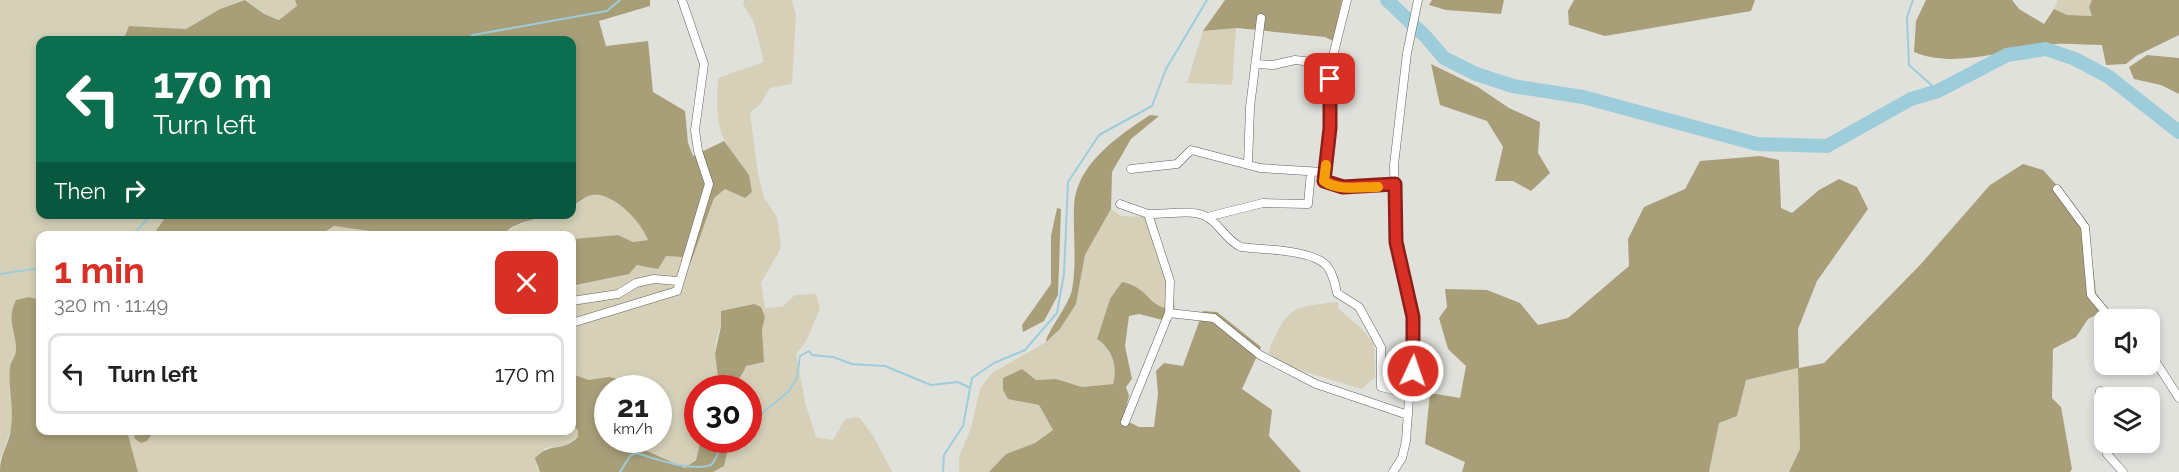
<!DOCTYPE html>
<html lang="en">
<head>
<meta charset="utf-8">
<style>
  :root { --surface:#fff; --page:#f6f6f6; --text:#222; --muted:#767676; --line:#e0e0e0; --accent:#d93025 }
  body { margin:0; font-family:Raleway,sans-serif; background:var(--page); color:var(--text); height:100vh; display:flex; flex-direction:column; font-size:22px; white-space:nowrap }
  * { box-sizing:border-box; margin:0 }
  p { font-size:20px; color:var(--muted) }
  .icon { flex:none; width:33px; height:33px; fill:none; stroke:currentColor; stroke-width:2; stroke-linecap:round; stroke-linejoin:round }
  .map { position:relative; flex:1; overflow:hidden }
  .drawer { position:absolute; left:36px; top:231px; width:540px; height:204px; display:flex; flex-direction:column; background:var(--surface); border-radius:12px; box-shadow:0 3px 9px #0003 }
  .drawer>* { flex:none }
  .banner { position:absolute; left:36px; top:36px; width:540px; height:183px; border-radius:12px; box-shadow:0 3px 9px #0003; background:#0b6e4f; color:#fff; overflow:hidden }
  .buttons { position:absolute; left:2094px; top:309px; display:grid; gap:12px }
  .buttons a { display:grid; place-items:center; width:66px; height:66px; border-radius:12px; background:var(--surface); box-shadow:0 3px 9px #0003; font-size:30px }
  .speed { position:absolute; left:594px; top:375px; display:flex; gap:12px; font-size:30px; font-weight:700; text-align:center }
  .speed>* { display:grid; place-content:center; width:78px; height:78px; border-radius:50%; background:var(--surface); box-shadow:0 3px 9px #0003; line-height:1 }
  .speed small { font-size:15px; font-weight:400 }
  .speed .limit { border:9px solid #d22; background:#fff; color:#111 }
  .pin { position:absolute; display:grid; place-items:center; width:51px; height:51px; color:#fff; margin:-26px; border-radius:12px; box-shadow:0 3px 9px #0006 }
  .me { position:absolute; width:66px; margin:-33px; rotate:3deg; stroke-linejoin:round; filter:drop-shadow(0 0 4px #0008) }
  .turn { display:flex; align-items:center; gap:21px; height:126px; padding:0 18px; font-size:27px }
  .turn .icon { width:78px; height:78px; stroke-width:2.5 }
  .turn b { display:block; font-size:42px; line-height:51px }
  .then { display:flex; align-items:center; height:57px; padding:0 18px; background:#0003; gap:12px; font-size:22px }
  .round { display:grid; place-items:center; flex:none; width:63px; height:63px; border-radius:12px; background:var(--page) }
  .head { display:flex; align-items:center; justify-content:space-between; height:102px; padding:0 18px }
  h1 { font-size:36px; font-weight:700; line-height:45px; color:var(--accent) }
  ul { padding:0; list-style:none }
  li { display:flex; align-items:center; gap:18px; height:81px; margin:0 12px 9px; padding:0 6px; border:3px solid var(--line); border-radius:12px }
  li div { flex:1 }
  li b { display:block; font-size:22px }
  li em { font-style:normal }
  .map>svg:first-child { display:block }
</style>
</head>
<body>
<div class="map">
<svg width="2179" height="472" viewBox="0 0 2179 472">
  <rect width="100%" height="100%" fill="#e1e1dc"/>
  <path fill="#d6d0b8" fill-rule="evenodd" d="M0,0H245L220,9L186,29L129,26L123,40H40V214L167,215L153,235L40,236V300L29,297L15,342L17,351L11,363L12,426L0,459Z
    M246,0H295L298,6L280,20L264,14Z
    M744,0H792L796,15L792,84L770,88L761,103L750,113L758,174L764,198L777,217L781,248L761,283L765,308L782,307L795,295L816,294L820,309L806,341L796,354L806,406L816,437L833,440L845,419L859,417L874,437L892,472H713L724,466L730,440H748V388H698L699,454L691,465L685,468L645,450L643,444L658,440V388H633L632,383L589,380L572,374V287L629,274L637,265L666,256L682,257L691,262L714,198L725,189L752,193C747,167 737,164 726,143C715,124 717,99 718,78L764,62L754,23L743,4ZM765,317L762,329L764,362L746,366L737,381L726,385C713,368 712,346 721,326Z
    M2058,0H2092L2089,7L2093,16L2067,15L2054,9Z
    M1236,28L1232,85L1187,83L1203,31Z
    M591,195C597,196 605,195 610,198C625,205 643,225 649,240L633,242L618,235L572,239V236H504L505,232C525,220 548,215 572,214V207Z
    M1111,209L1121,216L1151,217L1167,262L1176,310L1158,307L1151,298L1110,299L1097,339C1112,350 1118,367 1113,384L1082,387L1056,379L1036,380L1003,390L1008,398L1039,405L1053,430L1035,443L1006,454L989,472H959V457L971,428L980,389L992,373L1046,342L1060,329L1076,304L1085,255Z
    M334,226L398,235L320,236Z
    M1338,302V308L1362,329L1374,343L1375,377L1362,389L1296,369L1268,353C1287,308 1289,307 1338,302Z
    M1798,368L1800,449L1789,472H1709L1719,423L1737,416L1746,380Z
    M572,426L578,430V437L566,445L545,448L536,466L540,472H138L127,431H133L135,439L152,435L154,430H572Z"/>
  <path fill="#a89f79" d="M245,0L264,14L279,20L297,6L295,0H650V6L599,21L606,46L648,41L653,92L685,111L688,143L693,156L724,141L749,175L752,192L745,198L725,189L714,198L691,262L682,257L666,256L658,269L637,265L629,274L572,286V239L618,235L633,242L648,240C641,222 614,192 592,195C586,196 577,203 572,207V40H123L129,26L186,29L220,9Z
    M1225,0H1342L1333,41L1325,37L1237,28L1203,31Z
    M1432,0H1504L1501,14L1446,10L1429,5Z
    M1574,0H1755L1751,11L1605,36L1569,25L1568,11Z
    M1926,0H2012L2019,9L2044,24L2054,9L2067,15L2092,16L2089,7L2092,0H2179V35L2136,56L2126,64L2106,65L2102,45C2086,45 2070,43 2055,44C2010,48 1957,70 1914,52L1916,21Z
    M2147,55L2179,58V94L2161,85L2134,79L2129,67Z
    M1431,64L1478,87L1509,108L1540,122L1538,153L1550,173L1531,191L1513,181H1495L1503,147L1487,121L1440,105Z
    M1150,115L1159,116L1131,139L1112,172L1111,209L1085,255L1076,304L1060,329L1046,342C1046,333 1069,305 1072,290C1077,263 1073,234 1074,207C1075,165 1118,136 1150,115Z
    M1760,156L1779,160L1781,208L1792,213L1819,190L1839,179L1857,187L1868,209L1817,281L1798,329L1799,368L1824,363L1920,265L1990,185L2023,164L2043,170L2073,203L2088,225L2096,293L2107,309L2088,319L2076,337L2053,349L2052,398L2061,407L2072,469L2070,472H1789L1800,449L1798,368L1746,380L1737,416L1719,423L1709,472H1462L1465,462L1425,444L1430,393L1460,398L1466,366L1448,349L1439,318L1447,307L1445,289L1487,290L1520,303L1538,325L1568,318L1629,266L1628,239L1644,207L1685,189L1700,161Z
    M1057,208L1061,209L1058,295L1044,321L1023,332L1022,325L1051,284V236Z
    M167,215V214L550,215C536,220 511,222 504,235H398L334,226L320,235H153Z
    M1122,282C1146,286 1150,306 1166,308L1163,320L1139,314L1129,316L1125,346L1132,379L1126,387L1129,396L1123,419L1139,427H1154L1158,394L1156,371L1164,363L1183,366L1203,311L1217,312L1261,347L1242,389L1272,410L1269,436L1301,472H989L1006,454L1035,443L1053,430L1039,405L1008,399L1003,390V378L1022,369L1036,380L1056,379L1082,387L1113,384C1118,366 1112,349 1097,339L1110,299Z
    M29,297L40,300V317L37,325L40,341V430L127,431L138,472H0C0,453 9,445 11,428C14,407 8,387 10,367C11,361 16,356 16,350C16,330 6,321 16,300Z
    M754,304L761,307L765,317L762,329L764,362L746,366C741,379 734,387 719,384L715,354L721,326V311Z
    M572,374L589,380L609,377L633,383V388H608V440H654L643,444L645,450L685,468L696,460L701,440H730L724,466L713,472H540L535,458C552,441 562,453 578,437V430L572,426Z
    M133,431V430L154,431L147,441L141,443L135,439Z"/>
  <g fill="none" stroke-linecap="round" stroke-linejoin="round">
    <path stroke="#9dcdda" stroke-width="2" d="M1913,0L1907,17L1909,65L1938,91
      M464,40L473,35L607,11L620,0
      M132,236L152,214
      M0,274L40,268
      M748,407L761,414L789,391L797,378L800,356L809,351L812,355L833,357L852,364L885,366L931,385L958,382L970,388
      M620,472L630,456L636,453C656,459 691,472 711,465C718,458 719,448 723,440
      M943,472L944,455L963,426L972,378L994,363L1025,350L1057,313L1064,274L1068,182L1099,135L1152,106L1166,69L1207,0"/>
    <path stroke="#9dcdda" stroke-width="14" d="M1387,0L1426,37L1444,58L1476,74L1513,86L1583,97L1757,144L1827,146L1911,99L1938,91L2007,55L2046,49L2075,59L2109,77L2179,132"/>
    <g stroke="#62615d" stroke-width="9">
      <path id="minor" d="M1256,64L1273,65L1295,60L1331,64
        M1248,165L1250,107L1261,18
        M1131,169L1177,164L1191,150L1260,168L1323,172L1325,183L1343,187L1395,184
        M1323,172L1329,146L1331,64L1347,0
        M2057,189L2085,227L2091,295L2112,320
        M1120,204L1148,214L1170,281L1169,313L1125,422
        M1148,214C1165,215 1190,209 1205,216C1220,223 1225,240 1241,247C1263,250 1312,249 1327,266C1333,274 1335,283 1337,293L1359,307L1381,347V387L1410,394
        M1207,217L1263,203L1308,204L1311,172
        M572,301L618,294L636,283L654,279L678,281
        M1169,313L1214,318L1260,355L1316,384L1408,415
        M572,323L677,291L709,184L698,151L695,130L704,64L682,0
        M2150,353L2179,398
        M2100,391L2104,436
        M2105,442L2107,454L2123,472
        M1393,472L1402,458L1406,441L1414,327L1396,242L1394,165L1407,53L1418,0"/>
    </g>
    <use href="#minor" stroke="#fff" stroke-width="8"/>
  </g>
  <g fill="none" stroke-linecap="round" stroke-linejoin="round">
    <g stroke="#8d1f18" stroke-width="15">
      <path id="route" d="M1330,79V128L1324,181L1343,187L1395,184L1396,242L1413,317V371"/>
    </g>
    <use href="#route" stroke="#d93025" stroke-width="10"/>
    <path stroke="#f59e0b" stroke-width="10" d="M1326,165L1324,181C1337,191 1362,187 1378,187"/>
  </g>
</svg>
<div class="buttons">
<a><svg class="icon" aria-label="sound" viewBox="0 0 24 24"><path d="M4 9h4l5-4v14l-5-4H4zM17 9q2 3 0 6"/></svg></a>
<a><svg class="icon" aria-label="layers" viewBox="0 0 24 24"><path d="M12 4l9 5-9 5-9-5zM3 14l9 5 9-5"/></svg></a>
</div>
<div class="speed"><div>21<small>km/h</small></div><div class="limit">30</div></div>
<div class="pin" style="left:1330px;top:79px;background:#d93025"><svg class="icon" aria-label="arrive" viewBox="0 0 24 24"><path d="M6 21V4h12l-3 4 3 4H6"/></svg></div>
<svg class="me" style="left:1413px;top:371px" viewBox="-20 -20 40 40"><circle r="17" fill="#d93025" stroke="#fff" stroke-width="3"/><path d="M0-11L8 9 0 5-8 9z" fill="#fff"/></svg>
<div class="banner">
<div class="turn"><svg class="icon" aria-label="left" viewBox="0 0 24 24"><path d="M17 20v-9H6M10 6l-5 5 5 5"/></svg><div><b>170 m</b>Turn left</div></div>
<div class="then">Then<svg class="icon" aria-label="right" viewBox="0 0 24 24"><path d="M7 20v-9h11M14 6l5 5-5 5"/></svg></div>
</div>
<section class="drawer">
<div class="head"><div><h1>1 min</h1><p>320 m · 11:49</p></div><a class="round" style="background:#d93025;color:#fff"><svg class="icon" aria-label="close" viewBox="0 0 24 24"><path d="M6 6l12 12M18 6L6 18"/></svg></a></div>
<ul>
<li><svg class="icon" aria-label="left" viewBox="0 0 24 24"><path d="M17 20v-9H6M10 6l-5 5 5 5"/></svg><div><b>Turn left</b></div><em>170 m</em></li>
</ul>
</section>
</div>
</body>
</html>
